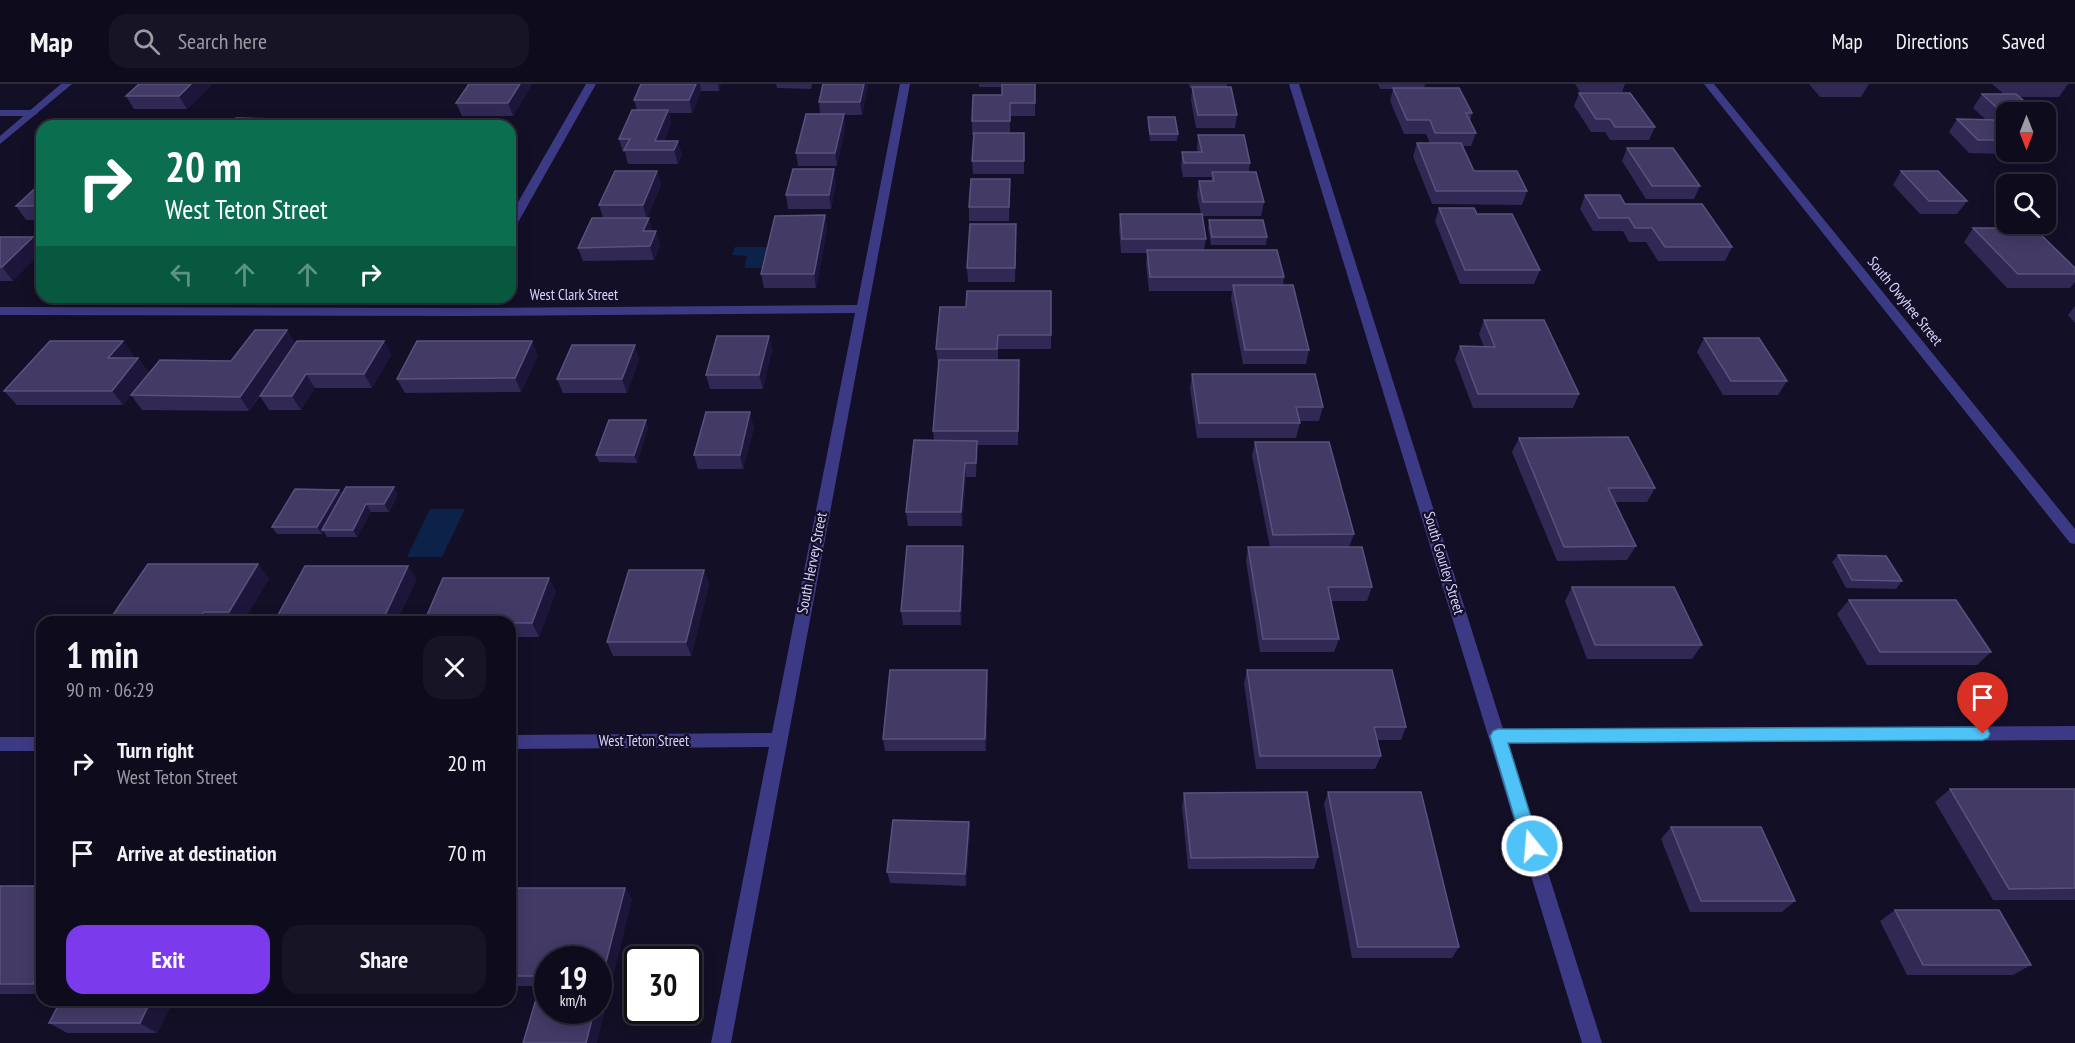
<!DOCTYPE html>
<html lang="en">
<head>
<meta charset="utf-8">
<style>
  :root { --surface:#0e0b1c; --page:#171425; --text:#f1f3f6; --muted:#9b9ba3; --line:#2e2b3b; --accent:#7c3aed }
  body { margin:0; font-family:"PT Sans Narrow",sans-serif; background:var(--page); color:var(--text); height:100vh; display:flex; flex-direction:column; font-size:22px; white-space:nowrap }
  * { box-sizing:border-box; margin:0 }
  p { font-size:20px; color:var(--muted) }
  .icon { flex:none; width:33px; height:33px; fill:none; stroke:currentColor; stroke-width:2; stroke-linecap:round; stroke-linejoin:round }
  .map { position:relative; flex:1; overflow:hidden }
  .details { position:absolute; left:36px; top:532px; width:480px; height:390px; display:flex; flex-direction:column; background:var(--surface); border-radius:18px; box-shadow:0 3px 15px #0003,0 0 0 2px var(--line) }
  .details>* { flex:none }
  .banner { position:absolute; left:36px; top:36px; width:480px; height:183px; border-radius:18px; box-shadow:0 3px 15px #0003,0 0 0 2px var(--line); background:#0b6e4f; color:#fff; overflow:hidden }
  .needle { width:39px; rotate:180deg }
  .buttons { position:absolute; left:1996px; top:18px; display:grid; gap:12px }
  .buttons a { display:grid; place-items:center; width:60px; height:60px; border-radius:12px; background:var(--surface); box-shadow:0 3px 15px #0003,0 0 0 2px var(--line); font-size:30px }
  .speed { position:absolute; left:534px; top:862px; display:flex; gap:12px; font-size:30px; font-weight:700; text-align:center }
  .speed>* { display:grid; place-content:center; width:78px; height:78px; border-radius:50%; background:var(--surface); box-shadow:0 3px 15px #0003,0 0 0 2px var(--line); line-height:1 }
  .speed small { font-size:15px; font-weight:400 }
  .speed .limit { border:3px solid #111; border-radius:9px; background:#fff; color:#111 }
  .pin { position:absolute; display:grid; place-items:center; width:51px; height:51px; color:#fff; margin:-62px -26px; border-radius:50% 50% 50% 0; rotate:-45deg; box-shadow:0 0 6px #0007 }
  .pin .icon { rotate:45deg }
  .me { position:absolute; width:66px; margin:-33px; rotate:343deg; stroke-linejoin:round; filter:drop-shadow(0 0 4px #0008) }
  .turn { display:flex; align-items:center; gap:21px; height:126px; padding:0 30px; font-size:27px }
  .turn .icon { width:78px; height:78px; stroke-width:2.5 }
  .turn b { display:block; font-size:42px; line-height:51px }
  .lanes { display:flex; align-items:center; height:57px; padding:0 30px; background:#0003; justify-content:center; gap:30px; direction:ltr }
  .lanes .off { opacity:.35 }
  .round { display:grid; place-items:center; flex:none; width:63px; height:63px; border-radius:18px; background:var(--page) }
  .headline { display:flex; align-items:center; justify-content:space-between; height:102px; padding:0 30px }
  h1 { font-size:36px; font-weight:800; line-height:45px }
  .primary-button { display:flex; gap:12px; margin-top:auto; padding:12px 30px }
  .primary-button a { flex:1; height:69px; border-radius:18px; background:var(--accent); color:#fff; font-size:24px; font-weight:800; line-height:69px; text-align:center }
  .primary-button a+a { background:var(--page); color:var(--text) }
  ul { padding:0; list-style:none }
  li { display:flex; align-items:center; gap:18px; height:90px; padding:0 30px }
  li div { flex:1 }
  li b { display:block; font-size:22px }
  li em { font-style:normal }
  header { display:flex; align-items:center; gap:36px; box-sizing:border-box; height:84px; padding:0 30px; background:var(--surface); border-bottom:2px solid var(--line) }
  header strong { font-size:28px }
  nav { display:flex; gap:33px; margin-inline-start:auto; font-size:21px }
  .search { width:420px; height:54px; background:var(--page); display:flex; align-items:center; gap:15px; box-sizing:border-box; padding:0 21px; border-radius:18px; color:var(--muted); font-size:22px }
  .map>svg:first-child { display:block }
</style>
</head>
<body>
<header>
<strong>Map</strong>
<div class="search"><svg class="icon" aria-label="search" viewBox="0 0 24 24"><circle cx="10" cy="10" r="6"/><path d="M15 15l6 6"/></svg>Search here</div>
<nav><a>Map</a><a>Directions</a><a>Saved</a></nav>
</header>
<div class="map">
<svg width="2075" height="959" viewBox="0 0 2075 959">
  <rect width="100%" height="100%" fill="#130f26"/>
  <path fill="#0c2248" d="M735,163H778L772,184H744L747,172L732,171Z
    M430,425H465L442,473H407Z"/>
  <g fill="none" stroke-linecap="round" stroke-linejoin="round">
    <path fill="#3d3a85" fill-rule="evenodd" d="M0,26H33L38,29L33,32H0Z"/>
    <path fill="#3d3a85" fill-rule="evenodd" d="M61,0H72L0,60V52Z
      M586,0H596L516,142L510,145V132Z
      M900,0H910L731,959H711L769,663L510,665V651L772,649L855,229L461,232L0,231V223L461,224L857,221Z
      M1289,0H1299L1503,645L2075,642V656L1507,659L1602,959H1582Z
      M0,653H42V667H0Z"/>
    <path fill="#3d3a85" fill-rule="evenodd" d="M1704,0H1714L2075,445V460L2070,459Z"/>
  </g>
  <path fill="#312854" d="M212,0L187,25H134L126,12Z
    M532,0L513,32H462L456,19Z
    M641,0H721L719,7H701L692,29H669L671,40L664,57L682,70L678,80H628L625,68H623L619,55L637,26L634,16Z
    M776,0H812L811,5L777,4Z
    M868,0L862,31H844L845,44L837,82H798L796,69L820,30L819,18Z
    M979,0H1035V32H1010V49H1024V90H973L972,77L974,51H972V37L1002,11V3H979Z
    M1189,0H1227V3L1237,31L1235,44H1196L1191,16L1192,4H1190Z
    M1378,0H1425L1424,4L1472,29L1470,38L1476,49L1471,62H1463L1474,87L1527,107L1522,121L1432,120L1413,72L1417,59H1430L1426,50H1404L1390,17L1393,5H1380Z
    M1575,0H1625L1622,8H1580Z
    M1809,0H1869L1861,13H1820Z
    M1992,0H2068L2059,13H2020L2007,28V68H2010L2008,70L1969,69L1949,48L1957,35L1986,36L1973,24L1982,10H2004Z
    M1579,9L1655,43L1649,56H1610L1605,48H1591L1574,22Z
    M1148,33L1178,50L1177,57H1150L1148,40Z
    M2046,36L2056,45L2047,59H2046Z
    M1198,51L1250,79L1249,88L1264,118L1261,132H1202L1206,155L1204,166L1284,193L1283,201L1309,266L1306,280H1243L1231,215L1232,207H1149L1146,180L1147,169H1121L1119,144L1120,130H1201L1197,111L1199,97H1211L1212,93H1183L1181,82L1182,68H1198L1197,64Z
    M1627,64L1700,102L1694,115H1646L1622,77Z
    M657,87L661,101L647,134L652,147L660,161L654,176L583,177L578,164L603,134L599,121Z
    M1901,87L1967,117L1957,130H1920L1893,101Z
    M42,98V136H26L16,122Z
    M836,98L831,125H788L786,111Z
    M1010,109L1009,137H969V123Z
    M1585,111L1625,120L1732,163L1725,177H1658L1646,158H1629L1623,147H1593L1580,125Z
    M1439,124L1477,130L1540,186L1534,200H1460L1435,137Z
    M825,131L827,145L816,204H764L761,190Z
    M1209,136L1267,153L1266,161H1211L1208,144Z
    M1973,144L2075,184V198L2070,204H2007L1964,158Z
    M0,153L13,197H0Z
    M1016,154L1015,198H968L967,184Z
    M1051,207V265H998V276H1019L1018,361H977L976,393H966L962,442H908L906,428L934,357L933,347L939,280H938L936,265L966,223Z
    M2075,222V239L2068,231Z
    M1484,236L1579,310L1573,324H1473L1455,276L1460,262L1484,263L1479,250Z
    M769,252L772,266L763,305H710L706,291Z
    M1704,254L1787,297L1778,311H1723L1697,268Z
    M384,257L391,271L372,304H315L301,326H269L260,312L249,327L142,326L131,311L231,277L295,259Z
    M134,271L131,274H138L149,289L123,321H17L4,307Z
    M538,271L521,308L405,309L397,295Z
    M639,275L627,309H563L557,295Z
    M1192,290L1323,323L1319,337H1299L1300,339L1296,354H1197L1190,304Z
    M648,343L637,379L599,378L596,371Z
    M754,343L743,385H698L694,371Z
    M1519,354L1655,404L1647,418H1614L1636,462L1627,476L1557,477L1512,368Z
    M1255,358L1354,450L1349,463L1372,503L1367,517H1331L1339,555L1334,568H1260L1246,477L1248,463H1270L1252,372Z
    M339,406L342,410H398L389,428H371L357,453H327L324,448L322,450H277L272,443Z
    M963,462L964,476L961,541H903L901,527Z
    M1838,471L1902,497L1896,505L1846,504L1832,478Z
    M704,486L709,500L691,572H613L607,558Z
    M269,494L243,538H108Z
    M1572,503L1702,561L1692,575H1587L1565,517Z
    M556,507L539,553H510V538Z
    M1849,516L1991,568L1977,581H1867L1837,530Z
    M987,586L988,599L986,667H885L883,655Z
    M1247,586L1406,643L1401,656H1377L1381,672L1375,685H1256L1244,599Z
    M1950,705H2075V816H1993L1935,718Z
    M1328,708L1459,863L1452,874H1352L1324,720Z
    M1184,709L1318,773L1314,785H1188L1182,722Z
    M969,738L970,750L966,802L890,799L887,788Z
    M1671,743L1795,817L1782,828H1690L1661,755Z
    M0,802H42V910H0Z
    M510,804H625L632,816L540,902H510Z
    M1895,826L2031,881L2013,891H1907L1880,837Z
    M61,916H234L233,919H172L157,949H67L49,939Z"/>
  <path fill="#1d163a" d="M191,0H212L187,25L179,12Z
    M520,0H532L513,32L508,19Z
    M696,0H700L701,7L692,29L689,16Z
    M718,0H721L719,7Z
    M864,0H868L862,31L860,18Z
    M668,26L671,40L660,66L655,57Z
    M844,30L845,44L837,82L835,69Z
    M283,35L286,42H276Z
    M678,57L682,70L678,80L674,66Z
    M834,85L836,98L831,125L829,111Z
    M657,87L661,101L647,135L643,121Z
    M1010,95V109L1009,137V123Z
    M825,131L827,145L816,204L814,190Z
    M649,134L653,148L643,147Z
    M656,147L660,161L654,176L650,162Z
    M33,153L42,165V168L13,197L2,183Z
    M287,246L296,260L249,327L240,313Z
    M769,252L772,266L763,305L759,291Z
    M123,257L134,271L119,289L108,274Z
    M384,257L391,271L372,304L364,290Z
    M532,257L538,271L521,308L515,294Z
    M635,261L639,275L627,309L622,295Z
    M138,274L149,289L123,321L112,307Z
    M306,290L315,304L301,326L292,312Z
    M750,328L754,343L743,385L740,371Z
    M646,336L648,343L637,379L634,371Z
    M977,357L978,371L976,393V379Z
    M965,379L966,393L962,442L961,428Z
    M394,403L398,410L389,428L384,420Z
    M339,406L344,413L322,446L324,448L322,450L317,443Z
    M366,420L371,428L357,453L353,446Z
    M963,462L964,476L961,541L960,527Z
    M258,480L269,494L243,538H238L229,528Z
    M408,482L417,496L397,538H382Z
    M704,486L709,500L691,572L686,558Z
    M549,494L556,507L539,553L532,539Z
    M204,528L213,538H198Z
    M987,586L988,599L986,667L985,655Z
    M969,738L970,750L966,802L965,790Z
    M625,804L632,816L597,959H586L594,927H598V909Z
    M42,885V904L33,900Z
    M151,916H168L172,919L157,949L140,939Z"/>
  <path fill="#433a66" stroke="#5a527e" stroke-width="1.5" d="M139,0H191L179,12H126Z
    M469,0H520L508,19H456Z
    M641,0H696L689,16H634Z
    M823,0H864L860,18H819Z
    M1002,0H1035V19H1010V37H972L973,11H1002Z
    M1192,3H1231L1237,31H1198Z
    M1393,4H1459L1472,29H1466L1476,49H1435L1430,36H1407Z
    M1579,9H1630L1655,43H1615L1610,35H1596Z
    M1982,10H2016L2037,28H2007V33Z
    M632,26H668L655,57H678L674,66H624L630,55H619Z
    M806,30H844L835,69H796Z
    M1148,33H1175L1178,50H1150Z
    M236,34L283,35L276,42H229Z
    M1957,35L1996,36L2007,46V56H1978Z
    M2046,36L2056,45H2046Z
    M440,41H493L492,42H439Z
    M974,49H1024V77H972Z
    M1198,51H1244L1250,79H1184L1182,68H1202Z
    M1417,59H1461L1474,87H1517L1527,107H1436Z
    M1627,64H1673L1700,102H1652Z
    M793,85H834L829,111H786Z
    M615,87H657L643,121H599Z
    M1901,87H1938L1967,117H1929Z
    M1212,88H1256L1264,118H1203L1199,97H1214Z
    M971,95H1010L1009,123H969Z
    M42,98V122H16Z
    M1585,111H1620L1625,120H1702L1732,163H1665L1652,144H1635L1629,134H1599Z
    M1439,124H1474L1477,130H1512L1540,186H1465Z
    M1120,130H1202L1206,155H1122Z
    M825,131L814,190H761L775,132Z
    M592,134H649L643,147H656L650,162L578,164Z
    M1209,136H1263L1267,153H1212Z
    M970,140H1016L1015,184H967Z
    M1973,144H2034L2075,184V190H2018Z
    M0,153H33L2,183H0Z
    M1147,166H1277L1284,193H1150Z
    M1233,201H1293L1309,266H1245Z
    M967,207H1051V251H998L997,265H936L940,223H966Z
    M1484,236H1544L1579,310H1478L1460,262L1495,263Z
    M255,246H287L240,313L131,311L160,276L231,277Z
    M717,252H769L759,291H706Z
    M1704,254H1759L1787,297H1731Z
    M50,257H123L108,274H138L112,307H4Z
    M297,257H384L364,290H306L292,312H260Z
    M417,257H532L515,294L397,295Z
    M572,261H635L622,295H557Z
    M939,276H1019L1018,347H933Z
    M1192,290H1315L1323,323H1296L1300,339H1199Z
    M706,328H750L740,371H694Z
    M609,336H646L634,371H596Z
    M1628,353L1655,404H1608L1636,462L1564,463L1519,354Z
    M914,356L977,357L976,379H965L961,428H906Z
    M1255,358H1329L1354,450L1273,451Z
    M346,403H394L384,420H366L353,446H322Z
    M295,405L339,406L317,443H272Z
    M907,462H963L960,527H901Z
    M1248,463H1362L1372,503H1328L1339,555H1263Z
    M1838,471L1886,472L1902,497L1852,496Z
    M148,480H258L229,528H204L198,538H108Z
    M305,482H408L382,538H274Z
    M629,486H704L686,558H607Z
    M443,494H549L532,539L424,538Z
    M1572,503H1674L1702,561H1595Z
    M1849,516H1956L1991,568H1880Z
    M890,586H987L985,655H883Z
    M1247,586H1392L1406,643H1374L1381,672H1260Z
    M1950,705H2075V804L2009,805Z
    M1307,708L1318,773L1191,774L1184,709Z
    M1328,708H1421L1459,863H1358Z
    M893,736L969,738L965,790L887,788Z
    M1671,743H1761L1795,817H1701Z
    M0,802H42V885L33,900H0Z
    M510,804H625L598,909V876H548V927H594L586,959H523L543,892H510Z
    M1895,826H1999L2031,881H1923Z
    M61,916H151L140,939H49Z"/>
  <path fill="#4fc3f7" stroke="#337fa1" stroke-width="1.5" d="M1983,643L1988,645L1990,650L1988,654L1983,656L1508,659L1540,762L1537,767L1532,769L1526,767L1523,762L1490,652L1493,647L1498,645Z"/>
  <g text-anchor="middle" stroke-width="4.5" stroke-linejoin="round" paint-order="stroke">
    <g font-size="15" fill="#d9d4ff" stroke="#130f26">
      <text x="574" y="216">West Clark Street</text>
      <text transform="translate(1905 217) rotate(51)" y="5">South Owyhee Street</text>
      <text transform="translate(812 479) rotate(-79)" y="5">South Hervey Street</text>
      <text transform="translate(1444 479) rotate(73)" y="5">South Gourley Street</text>
      <text x="644" y="662">West Teton Street</text>
    </g>
  </g>
</svg>
<div class="buttons">
<a><svg class="needle" viewBox="-14 -14 28 28"><path d="M0-13l5 13h-10z" fill="#e53935"/><path d="M0 13l5-13h-10z" fill="#9b9ba3"/></svg></a>
<a><svg class="icon" aria-label="search" viewBox="0 0 24 24"><circle cx="10" cy="10" r="6"/><path d="M15 15l6 6"/></svg></a>
</div>
<div class="speed"><div>19<small>km/h</small></div><div class="limit">30</div></div>
<div class="pin" style="left:1983px;top:650px;background:#d93025"><svg class="icon" aria-label="arrive" viewBox="0 0 24 24"><path d="M6 21V4h12l-3 4 3 4H6"/></svg></div>
<svg class="me" style="left:1532px;top:762px" viewBox="-20 -20 40 40"><circle r="17" fill="#4fc3f7" stroke="#fff" stroke-width="3"/><path d="M0-11L8 9 0 5-8 9z" fill="#fff"/></svg>
<div class="banner">
<div class="turn"><svg class="icon" aria-label="right" viewBox="0 0 24 24"><path d="M7 20v-9h11M14 6l5 5-5 5"/></svg><div><b>20 m</b>West Teton Street</div></div>
<div class="lanes"><svg class="icon off" aria-label="left" viewBox="0 0 24 24"><path d="M17 20v-9H6M10 6l-5 5 5 5"/></svg><svg class="icon off" aria-label="ahead" viewBox="0 0 24 24"><path d="M12 20V5M6 11l6-6 6 6"/></svg><svg class="icon off" aria-label="ahead" viewBox="0 0 24 24"><path d="M12 20V5M6 11l6-6 6 6"/></svg><svg class="icon" aria-label="right" viewBox="0 0 24 24"><path d="M7 20v-9h11M14 6l5 5-5 5"/></svg></div>
</div>
<section class="details">
<div class="headline"><div><h1>1 min</h1><p>90 m · 06:29</p></div><a class="round"><svg class="icon" aria-label="close" viewBox="0 0 24 24"><path d="M6 6l12 12M18 6L6 18"/></svg></a></div>
<ul>
<li><svg class="icon" aria-label="right" viewBox="0 0 24 24"><path d="M7 20v-9h11M14 6l5 5-5 5"/></svg><div><b>Turn right</b><p>West Teton Street</p></div><em>20 m</em></li>
<li><svg class="icon" aria-label="arrive" viewBox="0 0 24 24"><path d="M6 21V4h12l-3 4 3 4H6"/></svg><div><b>Arrive at destination</b></div><em>70 m</em></li>
</ul>
<div class="primary-button"><a>Exit</a><a>Share</a></div>
</section>
</div>
</body>
</html>
